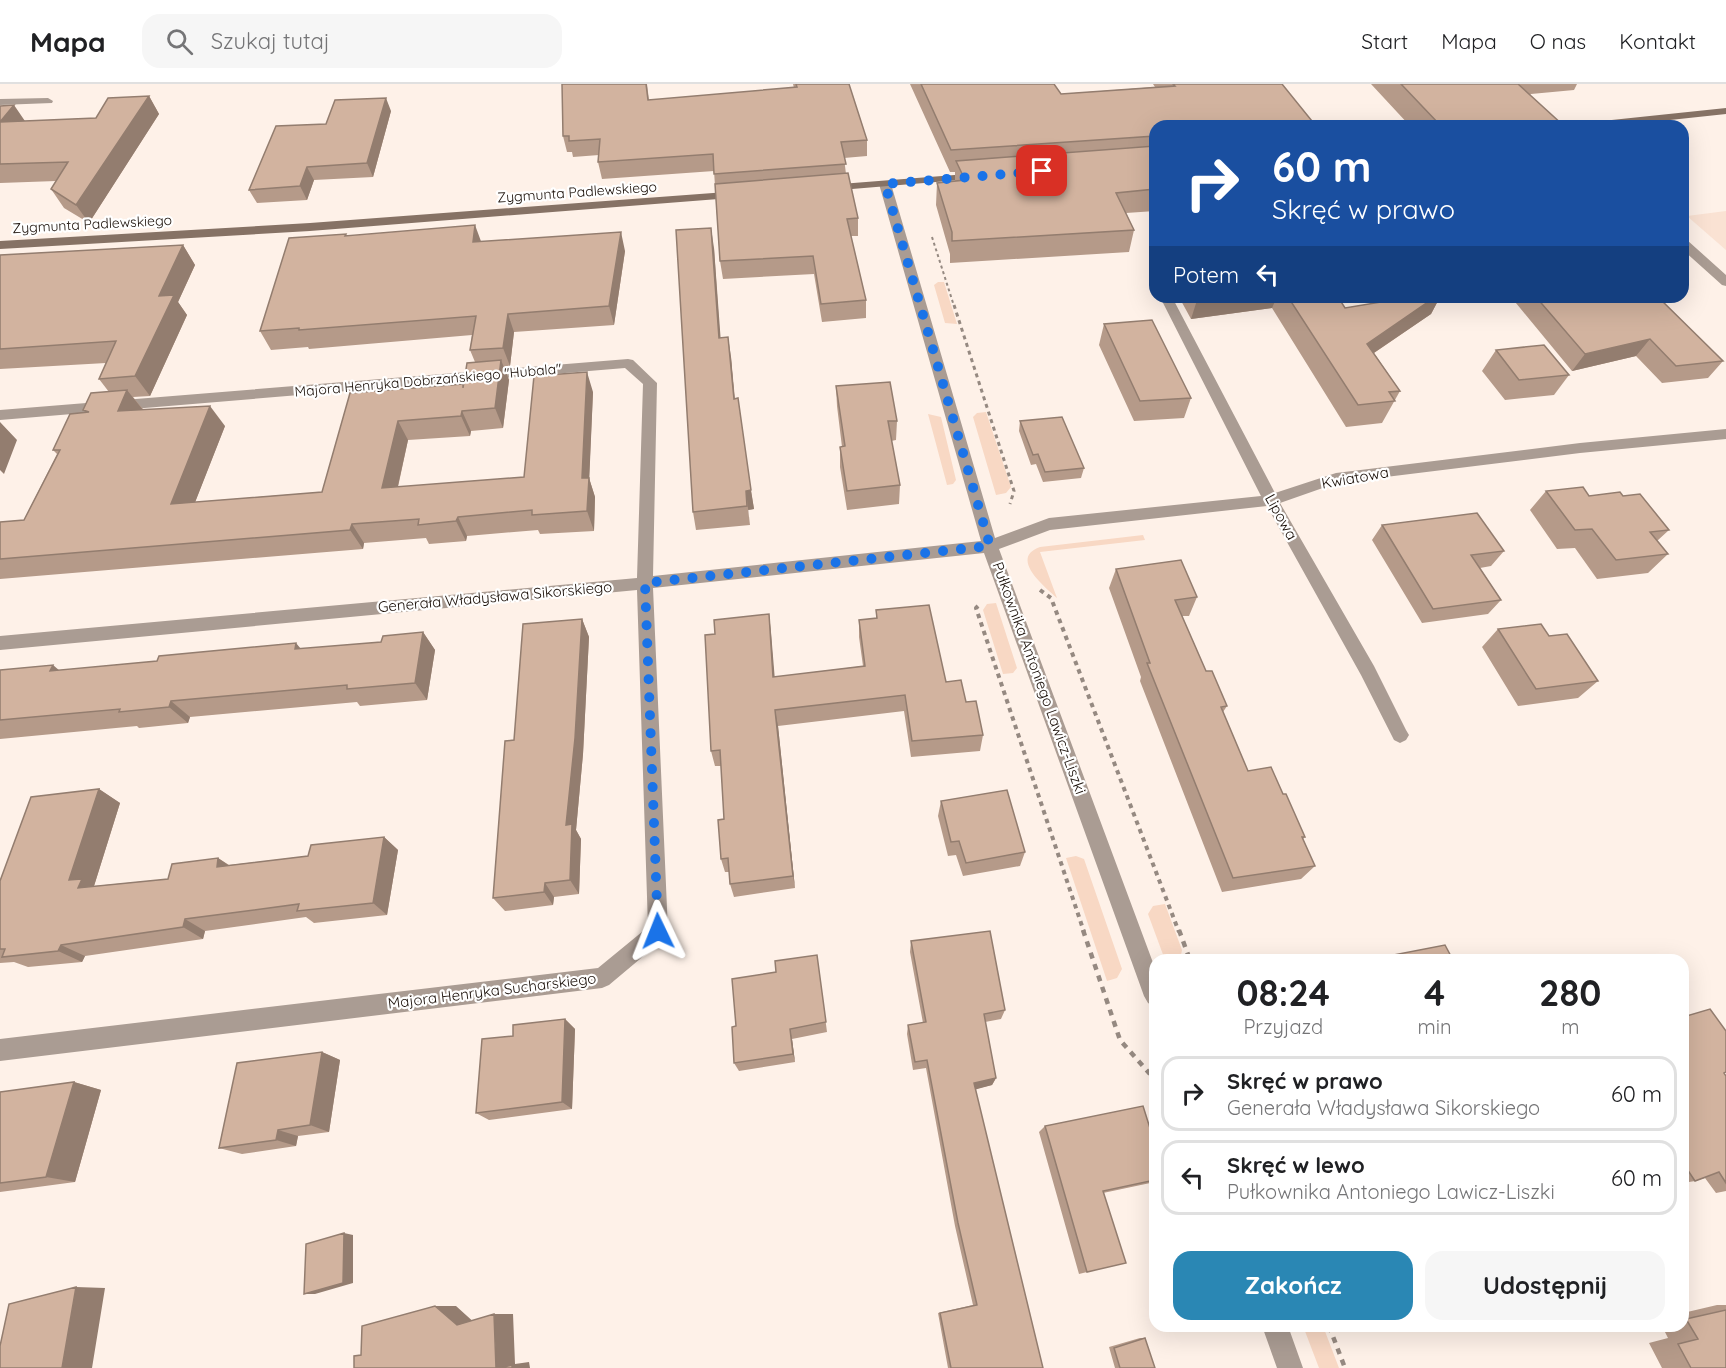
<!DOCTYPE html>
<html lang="pl">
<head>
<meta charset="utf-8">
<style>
  :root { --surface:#fff; --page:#f6f6f6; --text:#202124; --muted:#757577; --line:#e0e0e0; --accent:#2a87b4 }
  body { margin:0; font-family:Quicksand,sans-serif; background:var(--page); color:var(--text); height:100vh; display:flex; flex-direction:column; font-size:22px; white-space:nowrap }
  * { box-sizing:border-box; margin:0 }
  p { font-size:20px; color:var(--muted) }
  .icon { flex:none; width:33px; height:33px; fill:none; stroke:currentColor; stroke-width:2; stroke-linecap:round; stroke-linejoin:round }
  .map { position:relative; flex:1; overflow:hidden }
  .sheet { position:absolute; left:1149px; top:870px; width:540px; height:378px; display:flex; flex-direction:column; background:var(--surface); border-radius:18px; box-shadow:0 6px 24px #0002 }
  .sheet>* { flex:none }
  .guide { position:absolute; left:1149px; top:36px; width:540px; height:183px; border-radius:18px; box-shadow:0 6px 24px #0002; background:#1a4fa0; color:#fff; overflow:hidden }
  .pin { position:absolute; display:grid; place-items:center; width:51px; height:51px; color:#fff; margin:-26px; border-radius:12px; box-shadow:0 3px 9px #0006 }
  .me { position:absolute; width:66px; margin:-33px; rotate:358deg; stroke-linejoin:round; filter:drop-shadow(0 0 4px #0008) }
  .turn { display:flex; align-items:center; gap:21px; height:126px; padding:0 24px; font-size:27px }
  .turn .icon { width:78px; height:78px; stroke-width:2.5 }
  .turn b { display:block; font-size:42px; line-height:51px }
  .then { display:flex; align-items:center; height:57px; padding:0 24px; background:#0003; gap:12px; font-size:22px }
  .eta { display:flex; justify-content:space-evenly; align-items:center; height:102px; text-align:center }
  .eta b { font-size:36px; font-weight:800; line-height:42px }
  .primary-button { display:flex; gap:12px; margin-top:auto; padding:12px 24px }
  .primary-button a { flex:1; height:69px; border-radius:18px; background:var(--accent); color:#fff; font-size:24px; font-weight:800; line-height:69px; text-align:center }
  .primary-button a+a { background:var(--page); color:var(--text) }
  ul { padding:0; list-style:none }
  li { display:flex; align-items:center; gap:18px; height:75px; margin:0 12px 9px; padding:0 12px; border:3px solid var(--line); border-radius:18px }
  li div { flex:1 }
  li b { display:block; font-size:22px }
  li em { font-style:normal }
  header { display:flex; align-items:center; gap:36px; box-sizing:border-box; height:84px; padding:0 30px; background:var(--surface); border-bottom:2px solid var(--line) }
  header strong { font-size:28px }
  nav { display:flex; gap:33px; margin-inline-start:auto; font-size:21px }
  .search { width:420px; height:54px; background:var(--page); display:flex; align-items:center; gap:15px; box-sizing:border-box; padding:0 21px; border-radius:18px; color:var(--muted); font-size:22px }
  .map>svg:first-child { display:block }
</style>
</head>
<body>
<header>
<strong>Mapa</strong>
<div class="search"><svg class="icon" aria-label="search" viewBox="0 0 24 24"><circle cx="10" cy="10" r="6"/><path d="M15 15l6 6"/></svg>Szukaj tutaj</div>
<nav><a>Start</a><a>Mapa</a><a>O nas</a><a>Kontakt</a></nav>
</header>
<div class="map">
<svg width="1726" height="1284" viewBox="0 0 1726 1284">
  <rect width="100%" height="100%" fill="#fef1e8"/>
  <path fill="#fae2d3" d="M1726,127V166L1687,132Z"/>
  <path fill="#f8d8c4" d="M938,198H944L957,240L945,239L934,201Z
    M986,328L1011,403L1006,409L996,411L973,333L977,329Z
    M928,330L941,333L956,396L953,400L947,401Z
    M1143,451L1145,456L1040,468L1057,514C1044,502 1009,474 1040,463Z
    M996,519L1017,584L1013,589L1003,590L983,526L987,520Z
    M1076,772L1084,775L1122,885L1117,894L1107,897L1066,774Z
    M1165,820L1182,866L1180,876H1165L1148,830L1153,822Z
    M1303,1242H1323L1339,1284H1319Z"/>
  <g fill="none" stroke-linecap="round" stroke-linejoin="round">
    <path stroke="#958981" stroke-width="2" stroke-dasharray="3 3" stroke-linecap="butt" d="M932,153L954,222"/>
    <path stroke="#958981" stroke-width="3" stroke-dasharray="4 4" stroke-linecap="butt" d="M954,221L1014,407L1010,420"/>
    <path stroke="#958981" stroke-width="4" stroke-dasharray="4.5 4.5" stroke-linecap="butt" d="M1040,506L1051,514L1179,848
      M978,522L976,524L1084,848"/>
    <path stroke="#958981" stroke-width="4.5" stroke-dasharray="6 6" stroke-linecap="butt" d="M1083,846L1120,956L1150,990L1155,1005
      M1179,846L1190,876
      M1329,1242L1345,1284"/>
    <path fill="#aa9c93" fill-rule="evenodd" d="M48,14L53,17L52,19L0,21V15Z
      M885,97L891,100L995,454L1049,434L1261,412L1160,213H1172L1275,409L1336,389L1580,359L1726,345V355L1580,369L1337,399L1280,419L1374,582L1406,646L1409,651L1406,656L1400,659L1394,656L1361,591L1267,422L1050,446L999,465L1155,884V923L1148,919L1144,912L984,469L653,504L668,847L665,854L609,901L602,904L0,977V955L598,884L648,843L637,506L0,566V552L637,494L643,300L625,284L0,336V326L628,275L633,276L657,299L653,492L981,457L879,100Z
      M1683,155L1687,156L1726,191V202L1722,201L1683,166Z
      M1262,1242H1288L1303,1284H1277Z"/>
    <path fill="#867265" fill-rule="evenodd" d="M1726,24V30L1614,42H1578L1583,39Z
      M980,89L984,90V94L828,107L822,104L828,101Z
      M740,107L744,109V113L310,147L0,165V157L310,139Z"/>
  </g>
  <path fill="#b59a89" d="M562,0H647L649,16L794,4L793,0H849L867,56V72L844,74L846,90L858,134V152H851L866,216V234L822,238L814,190L723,195L720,177L714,87L602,95L598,78L599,71L573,73L572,68H567L563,52Z
    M910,0H1054L1061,10L1155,3L1153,0H1282L1155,42V127L1126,129L1134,146L1129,168L950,179V170L936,121L937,99L955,97V88H950Z
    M1371,0H1577L1574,6L1531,10L1530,11L1564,42H1410Z
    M149,12L159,30L89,139L64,124L51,105L56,97L0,99V22L25,37L96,34Z
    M391,27L373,93L314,96L307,116L257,119L249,106L326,40Z
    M346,150L347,152L481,158L625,167L614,241L514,248L510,282L504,283L509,296L503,344L471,347L470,352L408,356L398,403L524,393L593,308L589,394L595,413L594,447L540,450L538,446L467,452L466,457L429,460L426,454L364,459L363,465L0,495V438L24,436L57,370L53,366L86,328L83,326L109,308L99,295L106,279L0,285V171L183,161L195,181L178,218L187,231L150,312L133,313L143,325L225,342L195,418L322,408L350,309L463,300L475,278L470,266L472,251L309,265L308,263L271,266L260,247Z
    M714,164L720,254L731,273L735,315L754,425L748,426L750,441L696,446L693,428Z
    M1179,213H1338L1345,224L1411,213H1440L1431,230L1374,269L1400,307L1382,339L1346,343L1272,224L1191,235Z
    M1511,213H1658L1723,277L1708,294L1662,299L1636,272L1572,287Z
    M1104,240L1191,314L1184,334L1134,337L1099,261Z
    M1496,266L1569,291L1554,311L1505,316L1482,287Z
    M836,302L897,337L896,356L891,357L900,401L899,420L847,426L840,383V363H842L837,322Z
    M1020,337L1084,384L1081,394L1043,398L1036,380L1031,381L1019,347Z
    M1546,407L1589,412H1623L1669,446L1657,457L1668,470L1648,489L1597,495L1575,464L1557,465L1530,426Z
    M1382,441L1504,467L1491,482L1480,484L1501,516L1488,530L1422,539L1372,456Z
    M1116,485L1197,513L1189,532H1182L1206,587L1227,622L1223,628L1248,687L1283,710L1305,753L1303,755L1315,782L1301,795L1222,808L1140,597L1141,593L1109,504Z
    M876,526L966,618L983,651L980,667L911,673L904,627L778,642L795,804L734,813L730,800L729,788H725L721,775L724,735L721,682H715L711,667L715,550L769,530L774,593L863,582L859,553V536L876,534Z
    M582,535L589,553L583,670L576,746L581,755L579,810L554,813L553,821L505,827L493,814L514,656Z
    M1498,545L1549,552L1598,597L1578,614L1518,622L1482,563Z
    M423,548L435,566L427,616L360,622L357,618L190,633L188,639L139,644L137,642L0,655V586L59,587L381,558Z
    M99,705L120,719L94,802L168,795L218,774L229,781L308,772L384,753L398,766L387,831L314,839L306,833L205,847L203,855L85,872L82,878L28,883L14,878L0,879V797Z
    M941,717L1025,768L1020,782L963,792L956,771L948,772L938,732Z
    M911,857L1005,926L1001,935L985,938L996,994L992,1001L975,1005L1043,1284H948L938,1229L973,1221L955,1142L926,984L913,986L907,950L908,941L923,939L910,868Z
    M817,871L827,948L792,955L795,978L739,987L734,979L736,942L776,888Z
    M1683,933L1726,992V1107L1716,1109L1705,1094L1695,1097L1683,1099Z
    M565,935L575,945L572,1025L489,1036L476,1029L513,952Z
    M322,968L340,976L329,1048L298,1052L296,1062L242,1070L219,1064Z
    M74,998L101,1006L75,1098L0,1108V1008Z
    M1045,1042L1155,1060V1098L1103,1109L1087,1188L1079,1190L1039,1048Z
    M1717,1221H1726V1284H1662L1649,1259L1668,1254L1662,1242H1683V1229Z
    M1422,1242H1438L1433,1244L1422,1243Z
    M1140,1254H1145L1155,1284H1115L1109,1263Z"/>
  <path fill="#937d6f" d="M149,12L159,30L89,139L76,121Z
    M386,14L391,27L373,93L367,79Z
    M14,21L27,40L0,38Z
    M307,83L314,96L307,116L300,102Z
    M475,141L482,160L473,158Z
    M711,144L714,164L722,273L719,254Z
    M621,148L625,167L614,241L609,222Z
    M183,161L195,181L178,218L187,231L150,312L135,292L159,212Z
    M1198,213H1277L1272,224L1191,235Z
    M1435,213H1440L1431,230L1356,281L1367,260Z
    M508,230L514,248L510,282L503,264Z
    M728,253L731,273L736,334L734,315Z
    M1650,255L1636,272L1572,287L1585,270Z
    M501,276L509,296L503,344L495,324Z
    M587,288L593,308L589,401V394L595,413L594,447L587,427L582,394Z
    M127,306L143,326L118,327Z
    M210,322L225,342L187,439L171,420Z
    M462,327L471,347L470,352L461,332Z
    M398,337L408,356L393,424L382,404Z
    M0,338L17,356L4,390L0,386Z
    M751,406L754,425L748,426L750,441L746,407Z
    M458,433L467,452L466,457L456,437Z
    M352,440L364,459L363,465L350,446Z
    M769,530L771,548L776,609L773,593Z
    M582,535L589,553L583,670L576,746L581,755L579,810L570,796L566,741Z
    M423,548L435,566L427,616L415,599Z
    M296,559L311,577L295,565Z
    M53,581L74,599L50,587Z
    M171,617L190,633L188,639L169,623Z
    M775,626L778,642L795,804L793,792Z
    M99,705L120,719L94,802L78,804L69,796Z
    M384,753L398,766L387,831L373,819Z
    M218,774L237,787L217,783Z
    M545,799L554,813L553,821L544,808Z
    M185,835L205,847L203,855L183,843Z
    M61,861L85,872L82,878L58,867Z
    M565,935L575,945L572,1025L562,1018Z
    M790,945L792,955L795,978L793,970Z
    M322,968L340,976L329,1048L310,1041Z
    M996,994L992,1001L970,1007L974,999Z
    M74,998L101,1006L75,1098L46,1093Z
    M278,1046L298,1052L296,1062L276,1056Z
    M344,1149L353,1151V1199L315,1210H304Z
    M76,1203L105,1204L92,1284H62Z
    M435,1222H456L477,1241H457Z
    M494,1230H513L515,1280L529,1278L530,1284H496Z"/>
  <path fill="#d2b39f" stroke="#937d6f" stroke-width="1.5" d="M562,0H646L648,16L797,3L796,0H849L867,56L841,58L846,80L714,90L713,70L598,78L600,55L569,57V52H563Z
    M921,0H1054L1061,10L1175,2L1173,0H1282L1316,42H1155V52L951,66Z
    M1401,0H1518L1564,42H1441Z
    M149,12L76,121L51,105L68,78L0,80V22L14,21L0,38L96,34L108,14Z
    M386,14L367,79L307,83L300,102L249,106L276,42L326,40L335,16Z
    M1155,62V105L1116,109L1134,146L952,157V148L937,99L965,96L956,77Z
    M848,89L858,134L847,135L866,216L821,220L813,172L720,177L715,100Z
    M475,141L473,158L621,148L609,222L508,230L503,264L470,266L476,232L299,246V244L260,247L289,154L346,150L345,152Z
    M711,144L719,254L728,253L734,315L738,314L751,406L746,407L747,422L693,428L676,146Z
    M183,161L159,212L174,211L135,292L99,295L116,257L0,265V171Z
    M1288,213H1338L1345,224L1411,213H1435L1367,260L1400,307L1389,308L1395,317L1358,321Z
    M1536,213H1658L1723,277L1676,282L1650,255L1585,270Z
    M1152,236L1191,314L1140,317L1104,240Z
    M1544,261L1569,291L1519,296L1496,266Z
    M501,276L495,324L462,327L461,332L398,337L382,404L524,393L534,292L587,288L582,394H589L587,427L532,431V426L458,433L456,437L418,441L419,435L352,440L350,446L0,475V438L24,436L60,366H53L70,330L89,328L83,326L91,309L127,306L118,327L210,322L171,420L322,408L350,309L463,300V304L467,279Z
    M890,298L897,337H888L900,401L847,407L840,363L845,362L836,302Z
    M1062,333L1084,384L1045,388L1038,370L1033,371L1020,337Z
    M1583,403L1589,412L1620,408L1623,412L1640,410L1669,446L1650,448L1668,470L1616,476L1592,445L1575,446L1546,407Z
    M1477,429L1504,467L1471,471L1501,516L1433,525L1382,441Z
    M1181,476L1197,513L1175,516L1206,587H1212L1227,622L1221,623L1248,687L1271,683L1283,710H1286L1305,753H1302L1315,782L1233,794L1147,579H1150L1116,485Z
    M929,521L946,598L961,596L966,618L976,617L983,651L912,657L905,611L775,626L793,792L730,800L728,774L721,775L718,736L724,735L720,666L711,667L705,551L715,550L714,536L769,530L773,593L865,582L859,536L877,534L876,526Z
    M582,535L575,654L566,741L572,740L570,796L545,799L544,808L493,814L505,657L514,656L523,540Z
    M1541,540L1549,552L1567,550L1598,597L1536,605L1498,545Z
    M423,548L415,599L347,605V601L171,617L169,623L119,628L120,625L0,636V586L53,581L50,587L157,577L159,572L296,559L295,565L381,558L383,552Z
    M99,705L69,796L82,795L78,804L168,795L172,780L218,774L217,783L308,772L311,761L384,753L373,819L297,827L299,820L185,835L183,843L61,861L58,867L2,873L5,865H0V797L31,713Z
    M1007,706L1025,768L966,779L959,757L951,758L941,717Z
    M990,847L1005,926L984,930L996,994L974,999L1043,1284H951L940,1229L977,1221L958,1139L927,976L915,978L908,941L926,938L911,857Z
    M1445,861L1453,876H1374L1373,875Z
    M817,871L826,938L790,945L793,970L734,979L732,943L736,942L732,895L776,888L775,877Z
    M1710,925L1726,947V988L1724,989L1726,992V1099L1719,1088L1695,1097L1683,1079V933Z
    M565,935L562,1018L476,1029L482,955L513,952V941Z
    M322,968L310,1041L278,1046L276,1056L219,1064L237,979Z
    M74,998L46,1093L0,1099V1008Z
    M1143,1022L1155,1060V1096L1103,1107L1126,1179L1087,1188L1045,1042Z
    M344,1149L343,1199L304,1210L306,1160Z
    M76,1203L62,1284H0V1262L9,1220Z
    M435,1222L457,1241L494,1230L496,1284H354V1272L361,1271L362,1242Z
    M1726,1226V1284H1691L1678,1260L1698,1255L1686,1235Z
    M1145,1254L1155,1284H1120L1114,1264Z
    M512,1281V1284H500Z"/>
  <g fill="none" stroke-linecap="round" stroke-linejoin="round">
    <path stroke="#1a73e8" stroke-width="10" stroke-dasharray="0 18" d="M658,847L645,499L990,462L885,100L1042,87"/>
  </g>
  <g text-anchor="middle" stroke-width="4.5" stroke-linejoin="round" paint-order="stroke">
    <g font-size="14" fill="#190e07" stroke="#fff">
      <text transform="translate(577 108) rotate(-4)" y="5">Zygmunta Padlewskiego</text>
      <text transform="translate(92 140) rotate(-3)" y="5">Zygmunta Padlewskiego</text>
      <text transform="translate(428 296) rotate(-5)" y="5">Majora Henryka Dobrzańskiego "Hubala"</text>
    </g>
    <g font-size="15" fill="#190e07" stroke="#fff">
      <text transform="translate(1355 394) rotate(-10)" y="5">Kwiatowa</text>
      <text transform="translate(1281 433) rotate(61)" y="5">Lipowa</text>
      <text transform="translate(495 513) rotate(-5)" y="5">Generała Władysława Sikorskiego</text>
      <text transform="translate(1039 594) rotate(70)" y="5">Pułkownika Antoniego Lawicz-Liszki</text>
      <text transform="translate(492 907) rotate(-7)" y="5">Majora Henryka Sucharskiego</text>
    </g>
  </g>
</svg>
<div class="pin" style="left:1042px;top:87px;background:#d93025"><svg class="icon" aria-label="arrive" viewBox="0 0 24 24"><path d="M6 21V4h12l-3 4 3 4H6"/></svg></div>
<svg class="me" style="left:658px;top:847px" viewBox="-20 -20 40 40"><path d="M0-17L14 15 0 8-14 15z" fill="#1a73e8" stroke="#fff" stroke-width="4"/></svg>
<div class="guide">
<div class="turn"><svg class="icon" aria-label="right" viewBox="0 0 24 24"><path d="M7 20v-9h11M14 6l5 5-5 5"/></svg><div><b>60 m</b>Skręć w prawo</div></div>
<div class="then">Potem<svg class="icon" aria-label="left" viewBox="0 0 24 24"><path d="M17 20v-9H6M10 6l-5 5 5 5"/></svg></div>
</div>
<section class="sheet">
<div class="eta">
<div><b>08:24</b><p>Przyjazd</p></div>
<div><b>4</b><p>min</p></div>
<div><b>280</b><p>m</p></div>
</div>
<ul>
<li><svg class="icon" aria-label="right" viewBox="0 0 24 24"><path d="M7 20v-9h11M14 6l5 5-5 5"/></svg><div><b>Skręć w prawo</b><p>Generała Władysława Sikorskiego</p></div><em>60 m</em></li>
<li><svg class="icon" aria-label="left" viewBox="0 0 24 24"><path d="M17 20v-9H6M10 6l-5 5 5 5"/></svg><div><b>Skręć w lewo</b><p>Pułkownika Antoniego Lawicz-Liszki</p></div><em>60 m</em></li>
</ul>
<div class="primary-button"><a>Zakończ</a><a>Udostępnij</a></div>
</section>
</div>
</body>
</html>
